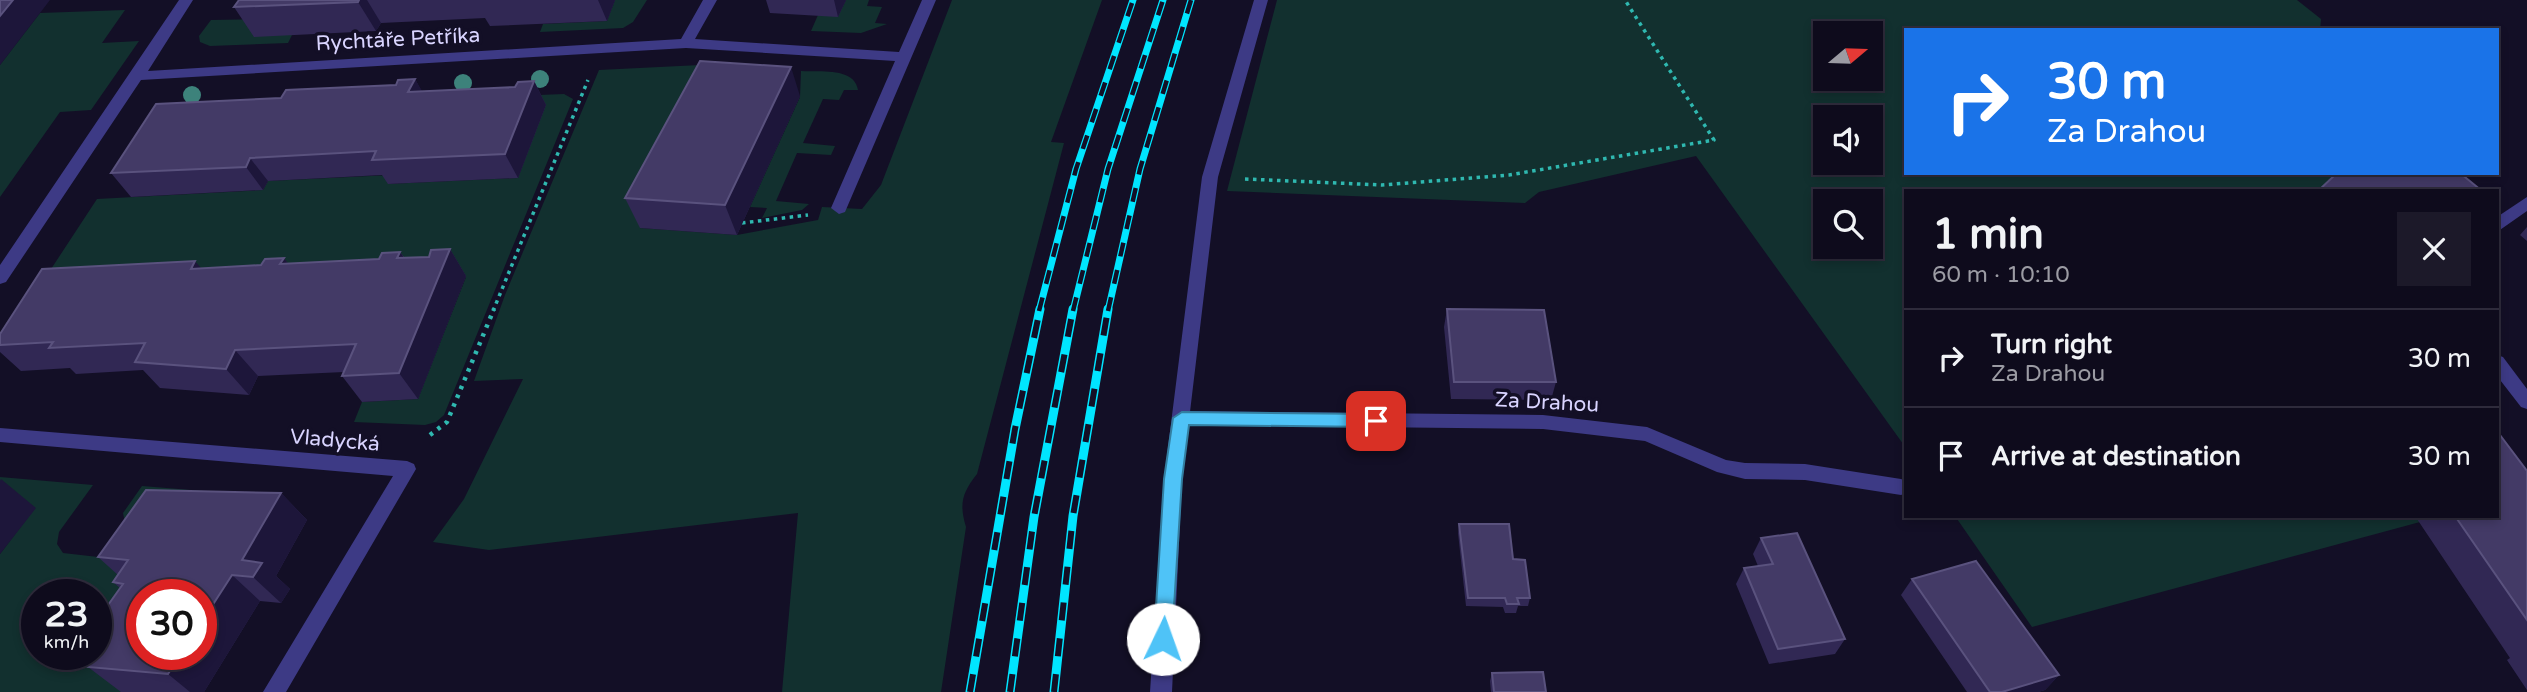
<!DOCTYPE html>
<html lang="en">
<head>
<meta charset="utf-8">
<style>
  :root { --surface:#0e0b1c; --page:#1c1929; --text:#f1f3f6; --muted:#9b9ba3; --line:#2e2b3b }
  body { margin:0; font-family:"Varela Round",sans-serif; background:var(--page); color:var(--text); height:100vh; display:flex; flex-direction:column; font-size:26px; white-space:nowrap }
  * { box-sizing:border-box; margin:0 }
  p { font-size:23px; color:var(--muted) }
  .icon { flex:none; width:38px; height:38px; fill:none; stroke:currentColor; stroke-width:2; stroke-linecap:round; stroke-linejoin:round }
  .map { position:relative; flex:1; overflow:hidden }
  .side { position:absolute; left:1904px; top:189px; width:595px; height:329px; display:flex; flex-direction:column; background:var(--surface); border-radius:0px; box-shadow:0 4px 10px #0003,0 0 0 2px var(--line) }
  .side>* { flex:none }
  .guide { position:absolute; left:1904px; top:28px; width:595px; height:147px; border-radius:0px; box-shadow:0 4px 10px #0003,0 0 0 2px var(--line); background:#1a73e8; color:#fff; overflow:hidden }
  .needle { width:46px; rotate:71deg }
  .buttons { position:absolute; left:1813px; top:21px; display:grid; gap:14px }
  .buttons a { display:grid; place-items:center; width:70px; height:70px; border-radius:0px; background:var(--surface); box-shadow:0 4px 10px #0003,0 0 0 2px var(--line); font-size:35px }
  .speed { position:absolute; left:21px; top:579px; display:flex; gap:14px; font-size:35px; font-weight:700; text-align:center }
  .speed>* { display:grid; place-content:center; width:91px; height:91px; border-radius:50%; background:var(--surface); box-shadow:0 4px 10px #0003,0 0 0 2px var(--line); line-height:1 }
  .speed small { font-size:18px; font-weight:400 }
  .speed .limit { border:10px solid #d22; background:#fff; color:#111 }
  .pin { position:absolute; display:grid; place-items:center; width:60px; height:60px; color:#fff; margin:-30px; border-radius:14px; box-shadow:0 4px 10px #0006 }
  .me { position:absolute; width:77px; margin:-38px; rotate:3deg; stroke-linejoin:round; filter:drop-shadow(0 0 5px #0008) }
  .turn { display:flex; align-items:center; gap:24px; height:147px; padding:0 28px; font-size:32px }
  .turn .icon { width:91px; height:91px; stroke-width:2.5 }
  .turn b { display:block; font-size:49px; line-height:60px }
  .round { display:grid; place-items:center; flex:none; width:74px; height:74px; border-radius:0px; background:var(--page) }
  .summary { display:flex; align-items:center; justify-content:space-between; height:119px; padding:0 28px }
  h1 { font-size:42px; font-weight:700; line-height:52px }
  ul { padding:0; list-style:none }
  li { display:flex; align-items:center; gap:21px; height:98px; padding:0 28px; border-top:2px solid var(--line) }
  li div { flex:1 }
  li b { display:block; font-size:26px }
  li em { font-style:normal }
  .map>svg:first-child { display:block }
</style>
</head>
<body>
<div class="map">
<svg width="2527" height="692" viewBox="0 0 2527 692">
  <rect width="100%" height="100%" fill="#130f26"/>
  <path fill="#12302f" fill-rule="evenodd" d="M615,0H647L633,22L623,28L540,32L543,24L607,21Z
    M846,0H869L867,6L882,7L875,23L887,24L861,33L811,31L818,15L838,16Z
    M952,0H1102L1051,142L1064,143L977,474C962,493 959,504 966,527L941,692H782L798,513L489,550L433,542L464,499L523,379L474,381L505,295L599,70L700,65L640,228L737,235L818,220L822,207L862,209L881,185Z
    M1277,0H2297L2321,19L2320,30H1906V173H2339L2319,191H1906V448L1696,156L1539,192L1525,203L1227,191ZM1825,33H1871V79H1825ZM1825,117H1871V163H1825ZM1825,201H1871V247H1825Z
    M125,10L102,43L139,41L91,110L60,112L0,197V65L40,13Z
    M265,19L292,35L288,43L210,46L200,42L199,36L211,20Z
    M801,71C819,72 855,67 858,90H844L839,100L823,99L803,143L835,146L831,155L797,153L776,201L809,204L802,210L762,218L767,208L750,207L800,97Z
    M564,94L573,99L444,415L436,422L425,425L354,422L362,402L418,399L466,277L32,298L97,199L263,190L268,181L391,175L388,184L518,178L545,105L491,97Z
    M0,477L93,485L59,532L57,544L63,553L107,558L125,523L123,513L142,486L278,497L142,595L122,692H0V554L35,508L0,505ZM37,595H96V654H37Z
    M1955,516H2416L2420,522L2032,627Z"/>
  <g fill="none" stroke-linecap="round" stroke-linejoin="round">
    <path stroke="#2fb8b0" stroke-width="3.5" stroke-dasharray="3.5 4.5" stroke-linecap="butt" d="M1245,179L1382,185L1509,175L1714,140L1625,0
      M742,223L808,215
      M493,311L588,80"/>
    <path stroke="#2fb8b0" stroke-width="4.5" stroke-dasharray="3.5 6" stroke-linecap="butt" d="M430,435L447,422L494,309"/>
    <path fill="#3d3a85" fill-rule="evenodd" d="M2527,197V211L2497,232V217Z
      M2497,355L2503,357L2527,389V409L2521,407L2497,376Z
      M1182,411L1543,415L1647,427L1726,460L1745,463L1805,464L1901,479L1906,481V493L1901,495L1805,480L1745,479L1717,472L1645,441L1543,429L1182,425L1176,423L1173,418L1176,413Z"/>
    <path fill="#3d3a85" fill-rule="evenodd" d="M179,0H193L148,71L681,39L703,0H717L695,39L899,52L922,0H936L845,212L839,214L831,208L895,61L686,48L141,80L6,282L0,284V265Z
      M1254,0H1268L1218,177L1182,479L1172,692H1150L1164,479L1202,177Z
      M0,428L407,461L414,464L416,469L286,692H263L393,476L0,442Z"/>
    <g stroke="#00e5ff" stroke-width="7">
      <path id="rail-far1" d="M1039,311L1076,169L1133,0
        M1073,311L1108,169L1163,0
        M1108,311L1140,169L1191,0"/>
    </g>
    <g stroke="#00e5ff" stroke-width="9">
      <path id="rail" d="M970,692L1015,429L1040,309
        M1010,692L1034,517L1073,309
        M1054,692L1073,516L1108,309"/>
    </g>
    <use href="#rail-far1" stroke="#130f26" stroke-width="4.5" stroke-dasharray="14" stroke-linecap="butt"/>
    <use href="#rail" stroke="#130f26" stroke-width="6" stroke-dasharray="18" stroke-linecap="butt"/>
  </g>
  <g fill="#3d827b">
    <circle cx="540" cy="79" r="9"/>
    <circle cx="463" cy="83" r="9"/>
    <circle cx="192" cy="95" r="9"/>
  </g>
  <path fill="#312854" d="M239,0H615L607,21L490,26L485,18L381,23L376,31L254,37L234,7Z
    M766,0H846L838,17L770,13Z
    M415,79L422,92L515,87L534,81L546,105L518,178L388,184L382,175L268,181L263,190L131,197L111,173L281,98L396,85Z
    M800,96L737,235L640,228L625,198Z
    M2527,227V241L2520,235Z
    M450,249L466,276L418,399L362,402L342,376L344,372L258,376L249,395L160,388L143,370L76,374L70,368L21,371L0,352V334L201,269L261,265L284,258L288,264L379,259L400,252L405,258L429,257Z
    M1447,309L1556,382L1551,400L1451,399L1444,327Z
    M2527,471V690L2507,660L2510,658L2415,516H2497Z
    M281,493L307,520L276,576L290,589L281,603L260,601L204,692H121L88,667L92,661L83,654H96V622L120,588L113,582L118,575L98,557Z
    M1459,524L1513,559L1530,598L1528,606H1518L1516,613H1505L1503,607L1466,606L1458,533Z
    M1761,538L1845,639L1835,654L1769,664L1736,584L1744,568L1758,566L1753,554Z
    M1912,579L2059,675L2045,690L2038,692H1967L1901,595Z
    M1492,673L1546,692H1491L1490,681Z"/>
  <path fill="#1d163a" d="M13,0H50L0,65V16Z
    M359,0H367L381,23L376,31L358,2Z
    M598,0H615L607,21Z
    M834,0H846L838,17Z
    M791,67L800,96L737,235L725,205Z
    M415,79L429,103L408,92Z
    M534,81L546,105L518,178L505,154Z
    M250,158L268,181L263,190L246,167Z
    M450,249L466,276L418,399L399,373Z
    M400,252L418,278L397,258Z
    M284,258L304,285L280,264Z
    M195,261L218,288L191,269Z
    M235,350L258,376L249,395L226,369Z
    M1,479L36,508L0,554V481Z
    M281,493L307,520L276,576L290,589L281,603L253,577L242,560Z
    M232,575L260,601L204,692H190L168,674L181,654H201V623Z
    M2059,675L2045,690L2038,692H2002Z"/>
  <path fill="#433a66" stroke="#5a527e" stroke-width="2" d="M0,0H13L0,16Z
    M239,0H359L358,2L234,7Z
    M700,61L791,67L725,205L625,198Z
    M415,79L408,92L515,87L518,82L534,81L505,154L372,160L376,151L250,158L246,167L111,173L156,104L281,98L286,90L396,85L398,80Z
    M2337,173H2460L2482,191H2318Z
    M450,249L399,373L342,376L356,344L235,350L226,369L135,362L145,343L49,348L53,342L0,345V334L42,269L195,261L191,269L261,265L265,259L284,258L280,264L379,259L382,253L400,252L397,258L429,257L431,250Z
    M1447,309L1544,310L1556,382H1454Z
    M2497,431L2527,471V620L2455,516H2497Z
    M146,490L281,493L242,560L262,563L253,577L232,575L201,623V595H142V654H181L168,674L88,667L100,651H96V622L123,584L113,582L128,560L98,557Z
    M1459,524H1509L1513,559L1525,560L1530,598H1517L1519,604H1507L1505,598H1468Z
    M1797,533L1845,639L1778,649L1744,568L1773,564L1761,538Z
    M1976,561L2059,675L2002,692H1990L1912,579Z
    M1543,672L1546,692H1494L1492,673Z"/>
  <path fill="#4fc3f7" stroke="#337fa1" stroke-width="2" d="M1182,412L1376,414L1385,421L1376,427L1189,425L1182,479L1172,639L1170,645L1163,647L1156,645L1154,639L1164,479L1173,418Z"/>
  <g text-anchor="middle" stroke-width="7" stroke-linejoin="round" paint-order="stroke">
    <g font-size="21" fill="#d9d4ff" stroke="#130f26">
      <text transform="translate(398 39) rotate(-3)" y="7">Rychtáře Petříka</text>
      <text transform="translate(1547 402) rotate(3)" y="7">Za Drahou</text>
      <text transform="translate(335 440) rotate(5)" y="7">Vladycká</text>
    </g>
  </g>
</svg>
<div class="buttons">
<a><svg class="needle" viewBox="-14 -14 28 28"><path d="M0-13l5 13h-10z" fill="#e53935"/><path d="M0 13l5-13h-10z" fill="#9b9ba3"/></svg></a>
<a><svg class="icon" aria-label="sound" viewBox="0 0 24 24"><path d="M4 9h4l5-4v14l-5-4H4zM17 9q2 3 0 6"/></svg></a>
<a><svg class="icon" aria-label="search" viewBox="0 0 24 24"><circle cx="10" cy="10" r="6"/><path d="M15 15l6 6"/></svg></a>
</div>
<div class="speed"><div>23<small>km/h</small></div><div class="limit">30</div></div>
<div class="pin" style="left:1376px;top:421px;background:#d93025"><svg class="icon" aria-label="arrive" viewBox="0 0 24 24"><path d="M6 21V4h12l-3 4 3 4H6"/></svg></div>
<svg class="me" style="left:1163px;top:639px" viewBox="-20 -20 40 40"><circle r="19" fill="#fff"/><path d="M0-13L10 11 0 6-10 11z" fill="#4fc3f7"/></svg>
<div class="guide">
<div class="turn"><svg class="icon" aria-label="right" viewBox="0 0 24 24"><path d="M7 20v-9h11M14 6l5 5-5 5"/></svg><div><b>30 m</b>Za Drahou</div></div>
</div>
<section class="side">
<div class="summary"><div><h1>1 min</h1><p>60 m · 10:10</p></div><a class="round"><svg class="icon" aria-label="close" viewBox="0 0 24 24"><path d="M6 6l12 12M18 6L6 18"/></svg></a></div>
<ul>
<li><svg class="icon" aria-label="right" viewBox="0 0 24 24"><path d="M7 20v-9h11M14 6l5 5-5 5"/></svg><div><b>Turn right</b><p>Za Drahou</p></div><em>30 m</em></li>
<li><svg class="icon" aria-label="arrive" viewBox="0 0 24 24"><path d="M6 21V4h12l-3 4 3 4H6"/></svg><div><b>Arrive at destination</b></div><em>30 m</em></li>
</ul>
</section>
</div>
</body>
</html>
